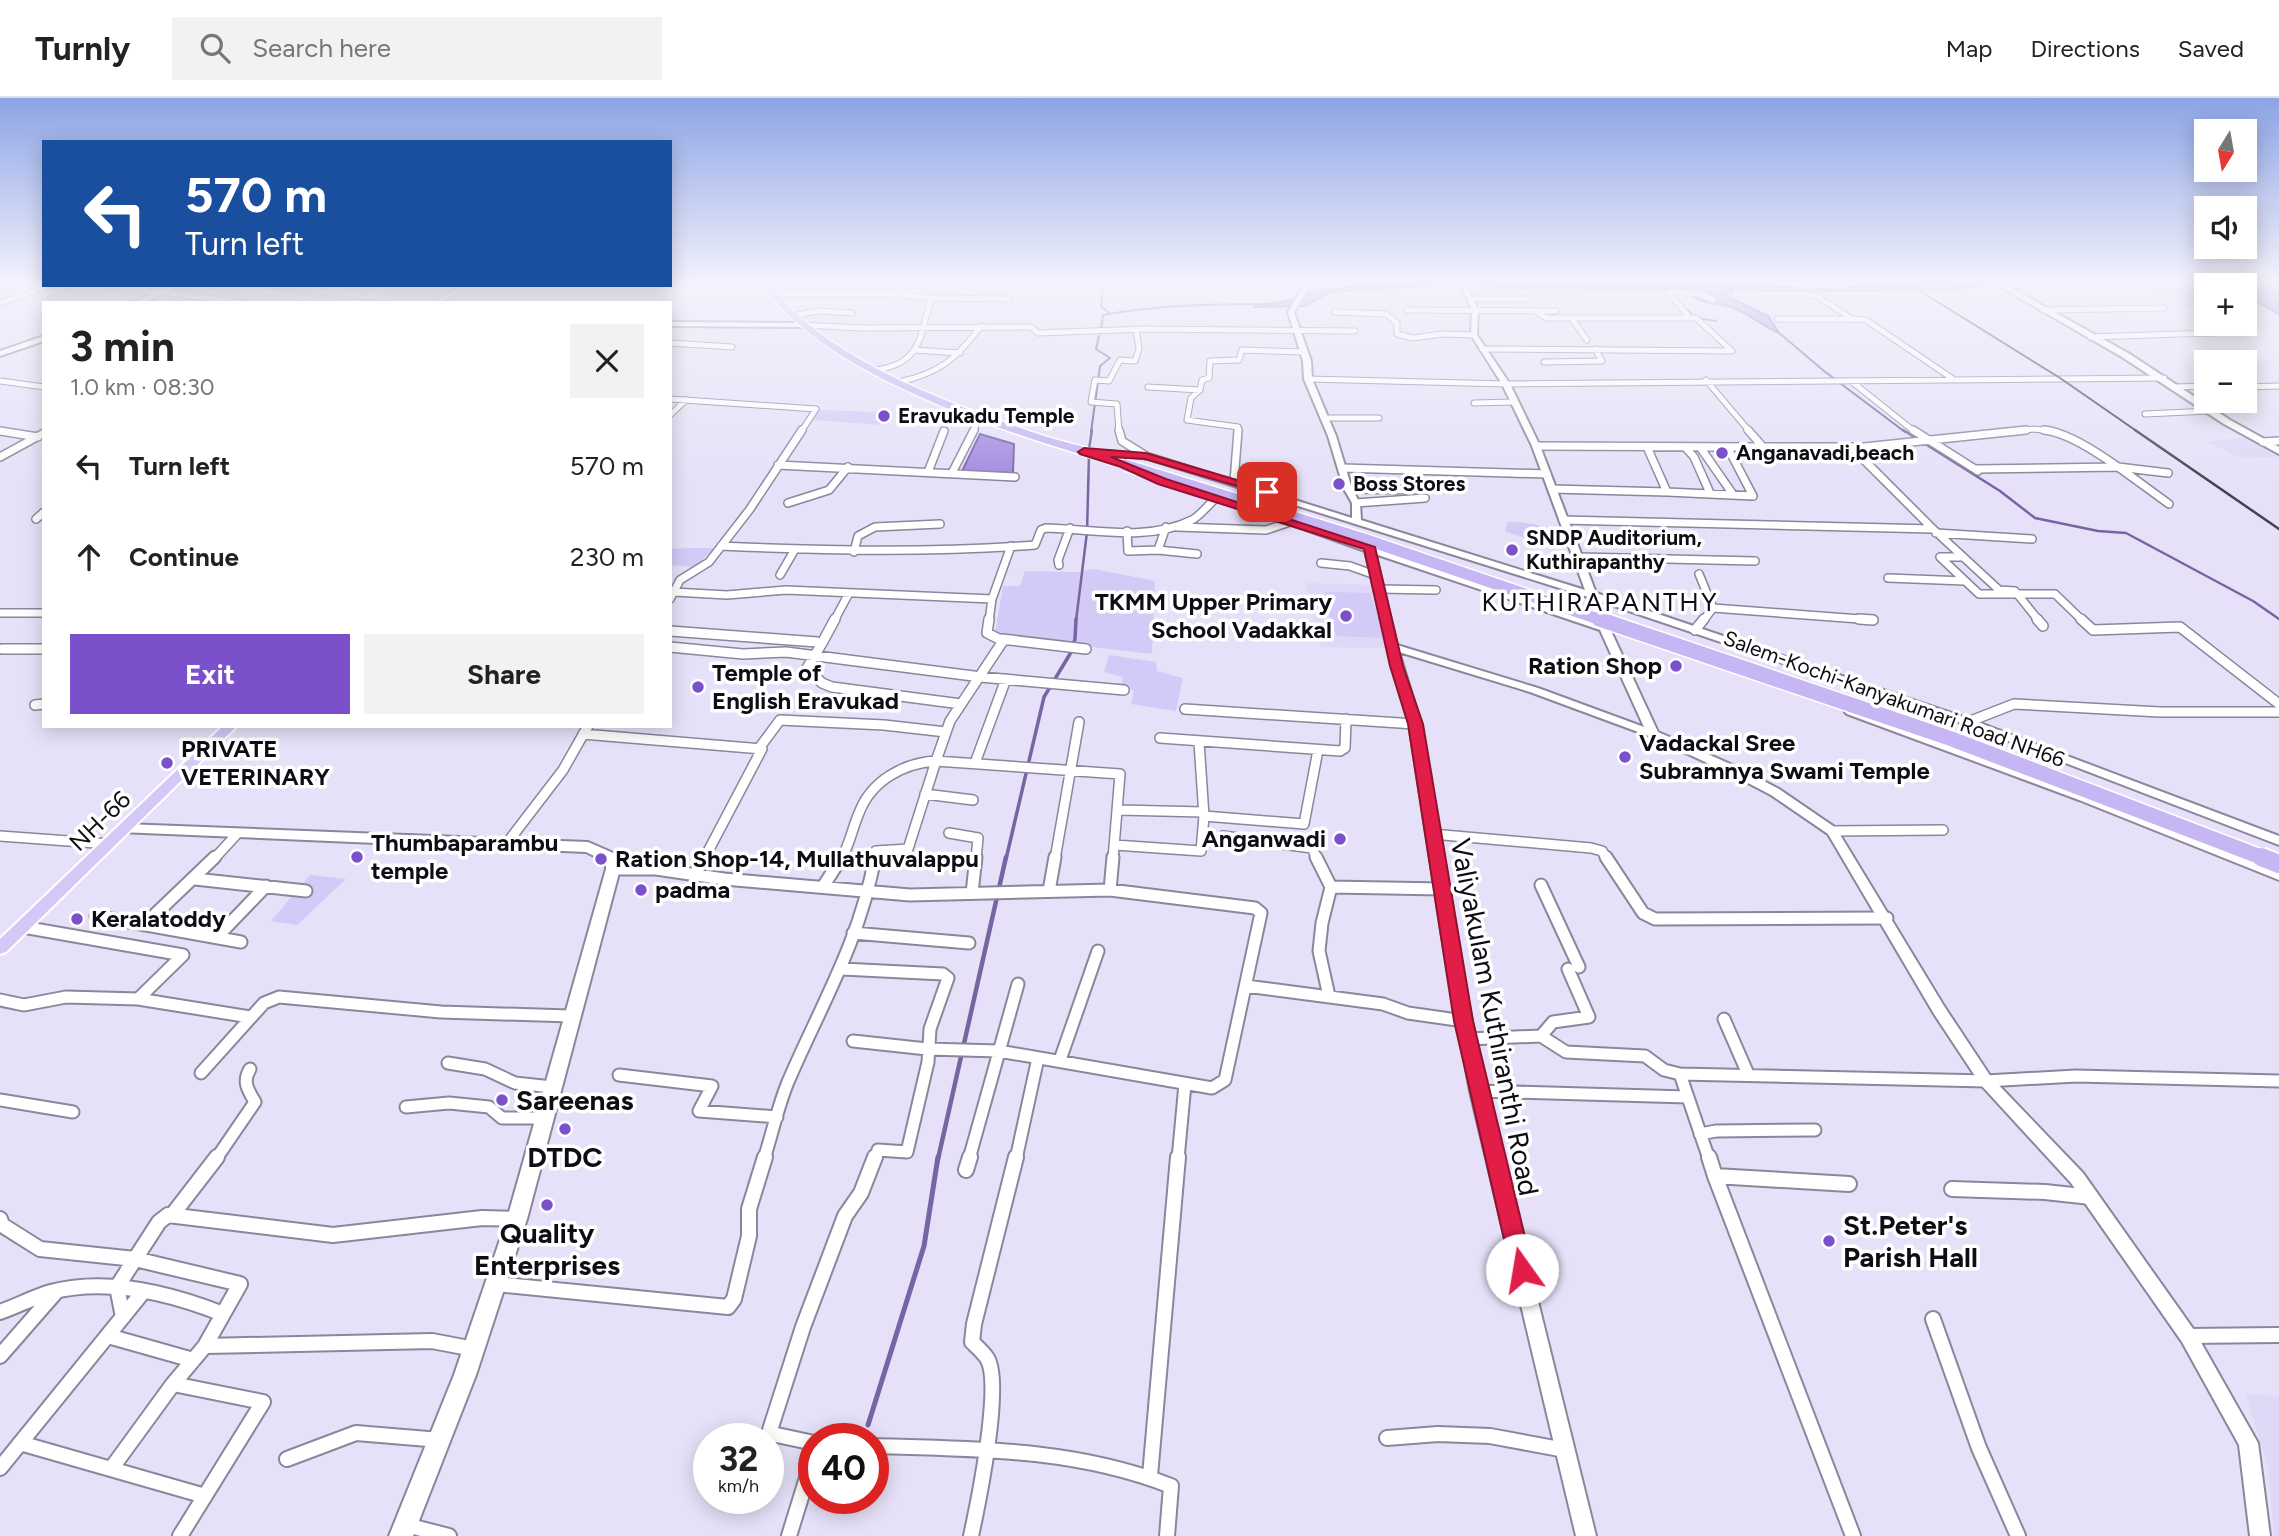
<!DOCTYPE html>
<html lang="en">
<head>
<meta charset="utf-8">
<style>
  :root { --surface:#fff; --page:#f2f2f2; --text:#222; --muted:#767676; --line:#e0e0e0; --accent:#7b51cb }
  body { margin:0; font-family:Figtree,sans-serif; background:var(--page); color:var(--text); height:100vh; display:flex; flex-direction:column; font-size:26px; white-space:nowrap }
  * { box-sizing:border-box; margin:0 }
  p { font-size:23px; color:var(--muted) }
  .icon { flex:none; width:38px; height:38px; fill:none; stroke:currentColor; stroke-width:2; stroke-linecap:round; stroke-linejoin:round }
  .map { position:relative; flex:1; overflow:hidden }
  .panel { position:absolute; left:42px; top:203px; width:630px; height:427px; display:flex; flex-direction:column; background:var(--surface); border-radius:0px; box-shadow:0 4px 18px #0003 }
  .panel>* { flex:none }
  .guide { position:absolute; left:42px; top:42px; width:630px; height:147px; border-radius:0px; box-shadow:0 4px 18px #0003; background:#1a4fa0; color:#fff; overflow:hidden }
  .needle { width:46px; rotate:191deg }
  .buttons { position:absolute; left:2194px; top:21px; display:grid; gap:14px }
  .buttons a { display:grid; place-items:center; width:63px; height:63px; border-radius:0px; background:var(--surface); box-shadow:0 4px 18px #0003; font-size:35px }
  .speed { position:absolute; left:693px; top:1325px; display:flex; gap:14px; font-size:35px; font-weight:700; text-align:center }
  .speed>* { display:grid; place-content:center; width:91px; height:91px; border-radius:50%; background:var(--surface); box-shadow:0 4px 18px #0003; line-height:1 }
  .speed small { font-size:18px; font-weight:400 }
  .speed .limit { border:10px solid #d22; background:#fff; color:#111 }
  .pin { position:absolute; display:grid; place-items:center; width:60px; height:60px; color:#fff; margin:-30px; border-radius:14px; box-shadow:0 4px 10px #0006 }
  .me { position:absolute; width:77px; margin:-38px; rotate:347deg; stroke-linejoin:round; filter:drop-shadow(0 0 5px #0008) }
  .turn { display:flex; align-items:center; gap:24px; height:147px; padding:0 28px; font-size:32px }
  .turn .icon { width:91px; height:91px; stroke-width:2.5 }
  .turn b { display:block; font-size:49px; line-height:60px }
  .round { display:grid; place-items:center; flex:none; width:74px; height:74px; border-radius:0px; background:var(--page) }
  .headline { display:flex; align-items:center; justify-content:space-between; height:119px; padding:0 28px }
  h1 { font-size:42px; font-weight:700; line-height:52px }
  .action { display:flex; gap:14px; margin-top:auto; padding:14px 28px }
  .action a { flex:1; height:80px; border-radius:0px; background:var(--accent); color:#fff; font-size:28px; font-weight:700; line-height:80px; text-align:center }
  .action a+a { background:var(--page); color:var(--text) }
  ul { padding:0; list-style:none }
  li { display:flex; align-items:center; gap:21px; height:91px; padding:0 28px }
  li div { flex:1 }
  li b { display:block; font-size:26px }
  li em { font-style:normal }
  header { display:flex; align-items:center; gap:42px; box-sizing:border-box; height:98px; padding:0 35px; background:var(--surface); border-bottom:2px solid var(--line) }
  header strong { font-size:33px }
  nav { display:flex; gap:38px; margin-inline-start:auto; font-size:24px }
  .search { width:490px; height:63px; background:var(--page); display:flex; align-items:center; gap:18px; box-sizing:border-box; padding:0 24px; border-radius:0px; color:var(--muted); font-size:26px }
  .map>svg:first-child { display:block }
</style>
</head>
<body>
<header>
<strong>Turnly</strong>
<div class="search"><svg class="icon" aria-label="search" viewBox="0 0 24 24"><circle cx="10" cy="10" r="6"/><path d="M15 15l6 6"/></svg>Search here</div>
<nav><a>Map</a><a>Directions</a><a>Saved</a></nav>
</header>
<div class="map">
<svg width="2279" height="1438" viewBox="0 0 2279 1438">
  <rect width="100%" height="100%" fill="#e6e1f8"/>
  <path fill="#dfd8f7" d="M449,187H668L656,205L444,204L465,190Z
    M2245,339L2279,359L2241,360L2206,344Z
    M1306,485L1371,487L1388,550L1321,549Z
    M2246,1296L2279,1298V1438H2274L2268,1370Z"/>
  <path fill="#d4caf7" d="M2133,183H2182L2207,196V208L2182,209Z
    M820,312L878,314L875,322H884L881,327L812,322Z
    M1508,424C1529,424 1545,427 1563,437C1544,445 1525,441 1505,433Z
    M689,450H715L694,469L670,467V451Z
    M1094,471L1155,483L1152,556L1007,539L995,535L1003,488H1020L1025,473L1076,474Z
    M1325,494L1370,495L1385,540L1337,538L1329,517Z
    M1109,557L1156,564L1157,573L1183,580L1176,613L1131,606L1134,593L1121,588L1123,579L1104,574Z
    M310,777L346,781L297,827L271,823Z"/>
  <path fill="#a38be0" stroke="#7765a3" stroke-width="2" d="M1449,183L1830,190L1918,186L1914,183H1989L1983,188L1947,192L1723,194L1724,197L1768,218L1779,235C1761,228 1747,213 1728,208C1713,204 1696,207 1688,191L1525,190L1453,186L1330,194L1305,208L1254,209L1298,201L1318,191Z
    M2218,183H2279V216L2245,197V187H2227Z
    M980,336L1014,346L1013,375L962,373Z"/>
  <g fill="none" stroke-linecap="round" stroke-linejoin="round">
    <path stroke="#7765a3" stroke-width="2" d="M1079,183L1084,184
      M1095,187L1103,189L1101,208L1109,215
      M1683,208L1696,220L1716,223
      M1101,232L1103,217C1158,207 1212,206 1268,206
      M1778,234L1824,273L1905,334
      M1091,334L1100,268L1110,260L1096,251L1099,238"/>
    <path stroke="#7765a3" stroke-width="2.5" d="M1903,332L2000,393L2035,420L2098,433L2126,435L2253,503L2279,521
      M1089,351L1092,332
      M1076,523L1087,434L1089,357"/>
    <path stroke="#7765a3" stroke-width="3.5" d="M1006,761L1044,599L1070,556L1075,541L1076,521"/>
    <path stroke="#7765a3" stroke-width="4.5" d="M938,1061L1006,759"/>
    <path stroke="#7765a3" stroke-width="5" d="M868,1327L924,1148L938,1059
      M846,1407L848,1400"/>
    <g stroke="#8b869b" stroke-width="7">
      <path id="minor-far4" d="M1187,186L1188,183
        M106,187L159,195
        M2003,188L2053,186L2048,183
        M0,190L21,183
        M161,194L242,205
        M908,194L929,189L934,183
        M772,196H893L931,200
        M1735,196L1815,197L1852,221L1866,222L1953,281
        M45,197L71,187
        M304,197L322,187
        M1471,201H1528
        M362,202L390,187
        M0,205L52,187
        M437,205L465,187
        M1407,212L1556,213
        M2043,212L2164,210
        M1535,213L1546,220H1690
        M1335,214L1386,216L1397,225V236L1413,240L1442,236L1474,237
        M793,218L817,213L852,215
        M1572,221L1587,242
        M1777,221H1852
        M802,227L863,230L1031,229L1038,235L1145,231L1355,233
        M2090,239L2239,234
        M670,245L732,249
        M1482,251L1732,253L1696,220H1690L1668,194L1701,196L1713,202
        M914,252L960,255
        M1544,264L1602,263L1595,251
        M874,272C921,267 920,239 931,200L1009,201
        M1308,281L1506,286L2164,280
        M1706,282L1750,334
        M0,283L44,289
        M1851,283L1915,334
        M899,284C940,275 956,261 981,228
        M1148,289L1200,292L1202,282L1209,280L1210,263L1239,262L1242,252L1304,254
        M2175,289L2207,288
        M2245,289L2279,288
        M1200,292L1191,300L1187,322L1238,329V334
        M670,301L816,311
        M1474,305L1514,304
        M2145,316L2210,313
        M670,317L686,302
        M1325,320H1379
        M0,333L4,334
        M801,334L816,311
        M973,334L979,321
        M1119,334L1117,306L1091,304L1095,282L1109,283L1120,262L1135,263L1139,251L1136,231
        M2009,334L2034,331L2058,334"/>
    </g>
    <g stroke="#8b869b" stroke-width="10">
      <path id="minor-far3" d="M1119,332L1122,343L1146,358
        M1913,332L1978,373
        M2044,332C2079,335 2139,385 2169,406
        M0,333L38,339
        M2263,344L2279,343
        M1536,348L1763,349L1748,332
        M1647,349L1667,394L1753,398L1728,350
        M1685,349L1694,359L1710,395
        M1700,349L1732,395
        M1763,349H1864L2026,332
        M1851,349L1933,431
        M0,359L44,335
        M778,367L1015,379
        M1342,370L1547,376
        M1975,371L2118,369L2168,375
        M928,374L944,333
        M952,375L974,332
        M1234,384L1238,332
        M1348,391L1425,392
        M1552,391L1667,394
        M788,405L829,392L848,369
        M1356,405L1425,400
        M36,421L44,414
        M1563,422L1933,431L1999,492L2015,493L2039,523
        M1166,429L1158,452L1197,456
        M1177,429L1266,432L1290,424
        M1127,433L1128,453L1158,452
        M1936,435L2032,441
        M721,448C826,453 930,455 1035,447L1041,432L1046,430C1093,431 1148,444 1192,422C1201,417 1208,407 1216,400
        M854,454L858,438L875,429L940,426
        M1579,459L1755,463
        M1961,459H1940L1979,496H2055L2083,523
        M1321,465L1350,468L1375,477
        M1059,467L1058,462L1070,430
        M1699,476L1713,510L1873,522
        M780,477L794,453
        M1888,480L1965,483
        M1379,491L1436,492
        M674,494L727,497L786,492L992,501
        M670,501L680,482L709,464L750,411L802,332
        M0,515H44
        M834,523L848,497
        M989,523L992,501L1011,448
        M1703,523L1713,510"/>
    </g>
    <g stroke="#8b869b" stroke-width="12">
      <path id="minor-far2" d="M989,521L987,535L1003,543L950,623L936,663L1120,676L1113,761
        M1859,521L1873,522
        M2037,521L2043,528
        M2081,521L2093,532L2180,529L2279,606
        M1695,532L1704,521
        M670,533L817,544L821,547L807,570L822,585L832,589L961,606
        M1002,541L1086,551
        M821,547L835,521
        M670,549L743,556L786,554L981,579L1124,592
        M2,551H44
        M35,607L44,606
        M1185,611L1415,626
        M1968,624L2014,606L2160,614H2279
        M583,636L762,651L704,761
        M1160,640L1340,653L1345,650L1346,621
        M760,649L780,622L884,627L946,634
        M975,665L1006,581
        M925,696L973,702
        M1119,712L1203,714
        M1204,718L1304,726L1318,652
        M1832,733L1943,732
        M949,735L978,740L976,761
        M1432,736L1591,750L1602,753L1607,761
        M0,738L109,746
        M1223,738L1312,750L1317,761
        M507,745L563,672L588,628
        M1115,747L1201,753L1204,718L1199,644
        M214,761L236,737
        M841,761C850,746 852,731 859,715C871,683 903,665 936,663L908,751L876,753L875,761
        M1055,761L1079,624"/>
    </g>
    <g stroke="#8b869b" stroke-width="15">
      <path id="minor-far1" d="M1316,759L1331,789L1322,825L1319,853L1329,898
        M1606,759L1643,815L1655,821L1887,820
        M613,771H656L724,781L910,797L1110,792L1255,810L1261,815L1225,982L1212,990L999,953L927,951L853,943
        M695,777L704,759
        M195,781L306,793
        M824,787L842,759
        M1541,787L1579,869
        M1331,789L1443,791
        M1110,792L1113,759
        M1049,793L1055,759
        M972,795L976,759
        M96,818L241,844
        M144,827L215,759
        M23,829L183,857
        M853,835L969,845
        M217,839L266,788
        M183,857L138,901L250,919
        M842,871L943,876L948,880L930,931L928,964L907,1054L878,1052L875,1061
        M1246,888L1383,906L1408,915L1464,923
        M0,902L24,907L66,899L138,901
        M1724,921L1748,976
        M1541,938L1553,924L1589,919L1568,871
        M1468,941L1541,938L1566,954L1645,958L1664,972L1680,976
        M1060,962L1098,853
        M448,965L485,971L515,985L552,989
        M201,975L264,905L279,899L441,914L570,918
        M619,977L712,988L699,1013L777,1019
        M1478,993L1687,999
        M0,1002L73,1014
        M406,1009L449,1005L489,1009L502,1020H544
        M1700,1036L1716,1033L1815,1032
        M216,1061L255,1004C248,992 242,984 250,971
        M764,1061C772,1036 778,1008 788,984C821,907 860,843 875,759
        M969,1061L1018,886
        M1016,1061L1038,960
        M1178,1061L1185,986
        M1709,1061L1680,976L1986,983L2076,978L2279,983"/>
    </g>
    <g stroke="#8b869b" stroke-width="18">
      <path id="minor" d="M1709,1059L1715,1078L1849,1086
        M966,1072L970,1059
        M1715,1078L1853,1438
        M1952,1091L2045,1094L2091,1099
        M173,1116L217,1059
        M0,1121L2,1127L40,1151L135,1161L240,1186L205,1248L432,1243L474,1251
        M496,1186L728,1209L734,1201L749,1138V1111L765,1059
        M0,1214C17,1208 34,1199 51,1194C108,1179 170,1195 223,1216
        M123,1219L117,1189L159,1124L168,1117L333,1137L482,1120L517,1121
        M1933,1221L1979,1350L2018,1438
        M108,1238L193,1262
        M2188,1238L2279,1237
        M0,1258L55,1195
        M1387,1340L1438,1336L1490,1338L1565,1352
        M20,1345L205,1398
        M814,1345L772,1336L770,1332L803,1229L845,1118L861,1095L875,1059
        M873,1348C974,1351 1075,1350 1171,1388L1167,1438
        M287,1361L356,1335L440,1342
        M0,1370L143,1194
        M111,1371L173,1286
        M1150,1378L1178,1059
        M406,1427L449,1438
        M180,1438L263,1304L173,1286L205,1248
        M789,1438L814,1357
        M971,1438C978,1406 1003,1285 987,1260C983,1254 977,1249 972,1244L974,1226L1016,1059"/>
    </g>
    <g stroke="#8b869b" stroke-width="4">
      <path id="tertiary" d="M1307,183H1313L1294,214L1311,263L1312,281L1336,338L1352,391L1360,405L1361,422L1585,492L1532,348L1502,286L1471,237L1472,212L1459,183H1465L1478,212L1477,237L1510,286L1540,348L1596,495L1972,622L2279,738V747L1964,626L1599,503L1608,528L1613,531L1611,533L1658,634L1737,669L1779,691L1836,730L1944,908L1991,979L2083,1075L2194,1232L2258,1345L2270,1438H2250L2239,1347L2182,1244L2071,1085L1981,987L1934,916L1828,736L1771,697L1729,675L1649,638L1530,594L1399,554L1421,626L1459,857L1486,993L1596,1438H1576L1470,993L1445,857L1409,626L1392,567L1365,453L1273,420L1280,418L1366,447H1372L1374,449L1597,524L1588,499L1145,360L1087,356L1083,354L1087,352L1149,356L1352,420V405L1344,391L1328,338L1304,281L1303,263L1288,214ZM1375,456L1600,532L1644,629L1538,590L1397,547Z
        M670,224L802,225L805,227L802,229L670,228Z
        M1851,611L2087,696L2279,772V782L2079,702L1847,616L1845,614Z"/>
    </g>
    <g stroke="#8b869b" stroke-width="4">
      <path id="secondary" d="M1990,183H1999L2128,255L2230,322L2279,349V356L2224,326L2122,259Z
        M172,187H182L143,205H132Z
        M44,238V243L0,258V253Z
        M125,726L588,744L618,757L620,771L527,1121L476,1277L413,1438H389L454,1277L507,1121L606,771V764L586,754L120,734L118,731Z"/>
    </g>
    <g stroke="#fff" stroke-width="4">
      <path id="primary" d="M673,183H680L663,205H655Z
        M237,187H257L409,205L318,200Z
        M223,628H237L6,854L0,856V841Z"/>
    </g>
    <g stroke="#fff" stroke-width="3">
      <path id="trunk" d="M760,183H768C820,261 958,309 1044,338C1066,345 1115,355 1130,367L1121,369C1012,335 825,282 760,183Z"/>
    </g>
    <use href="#minor-far4" stroke="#fff" stroke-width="5"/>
    <use href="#minor-far3" stroke="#fff" stroke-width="7"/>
    <use href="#minor-far2" stroke="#fff" stroke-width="9"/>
    <use href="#minor-far1" stroke="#fff" stroke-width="11"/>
    <use href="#minor" stroke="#fff" stroke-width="14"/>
    <use href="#tertiary" fill="#fff" fill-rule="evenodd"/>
    <use href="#secondary" fill="#fff" fill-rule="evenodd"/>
    <use href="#primary" fill="#d4c8f6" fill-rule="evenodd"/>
    <use href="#trunk" fill="#c6b6f3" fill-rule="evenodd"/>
    <path stroke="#45424d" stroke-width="2" d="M1904,183L2060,280L2138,334"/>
    <path stroke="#45424d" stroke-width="2.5" d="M2135,332L2279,431"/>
    <g stroke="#fff" stroke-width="14" stroke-linecap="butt">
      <path id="trunk-bridge-far2" d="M1125,367L1364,441L1604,523"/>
    </g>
    <g stroke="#fff" stroke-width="18" stroke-linecap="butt">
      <path id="trunk-bridge-far1" d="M1599,521L1952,641L2266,761"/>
    </g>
    <g stroke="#fff" stroke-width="22" stroke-linecap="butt">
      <path id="trunk-bridge" d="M2261,759L2279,766"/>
    </g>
    <use href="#trunk-bridge-far2" stroke="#c6b6f3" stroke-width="11"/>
    <use href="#trunk-bridge-far1" stroke="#c6b6f3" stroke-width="15"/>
    <use href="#trunk-bridge" stroke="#c6b6f3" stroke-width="18"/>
  </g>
  <linearGradient id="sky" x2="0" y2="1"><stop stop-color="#8ca4e5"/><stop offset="0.48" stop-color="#f4f2fc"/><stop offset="1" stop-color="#f4f2fc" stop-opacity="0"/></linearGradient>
  <rect width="2279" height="384" fill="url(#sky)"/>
  <path fill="#e11d48" stroke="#92132f" stroke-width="2" d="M1084,350L1146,355L1271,392L1272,394L1267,397L1145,361L1111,359L1166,381L1375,449L1403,568L1423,626L1473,923L1533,1172L1530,1180L1522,1183L1514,1180L1511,1172L1454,923L1408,626L1390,568L1364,451L1158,386L1121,369L1080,356L1078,354Z"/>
  <g fill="#7b51cb" stroke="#fff" stroke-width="2.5">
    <circle cx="884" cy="318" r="7"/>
    <circle cx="1722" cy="355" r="7"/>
    <circle cx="1339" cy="386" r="7"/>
    <circle cx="1512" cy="452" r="7"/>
    <circle cx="1346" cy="518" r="7"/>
    <circle cx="1676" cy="568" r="7"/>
    <circle cx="698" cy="589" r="7"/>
    <circle cx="1625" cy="659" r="7"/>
    <circle cx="167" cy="665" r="7"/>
    <circle cx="1340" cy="741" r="7"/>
    <circle cx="357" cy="759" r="7"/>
    <circle cx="601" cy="761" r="7"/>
    <circle cx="641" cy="792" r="7"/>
    <circle cx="77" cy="821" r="7"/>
    <circle cx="502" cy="1002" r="7"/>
    <circle cx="565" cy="1031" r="7"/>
    <circle cx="547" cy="1107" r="7"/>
    <circle cx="1829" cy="1143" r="7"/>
  </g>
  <g text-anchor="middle" stroke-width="7" stroke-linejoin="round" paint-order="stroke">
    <g font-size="21" font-weight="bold" fill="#0f0d14" stroke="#fff" text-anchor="start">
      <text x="898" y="325">Eravukadu Temple</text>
      <text x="1736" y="362">Anganavadi,beach</text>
      <text x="1353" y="393">Boss Stores</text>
      <text x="1526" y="447">SNDP Auditorium,<tspan x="1526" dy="24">Kuthirapanthy</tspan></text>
    </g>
    <g font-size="21" fill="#0f0d14" stroke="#fff">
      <text transform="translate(1894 601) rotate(20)" y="7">Salem-Kochi-Kanyakumari Road NH66</text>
    </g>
    <g font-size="24" font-weight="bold" fill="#0f0d14" stroke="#fff" text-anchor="start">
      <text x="1332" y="512" text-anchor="end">TKMM Upper Primary<tspan x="1332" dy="28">School Vadakkal</tspan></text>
      <text x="1662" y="576" text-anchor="end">Ration Shop</text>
      <text x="712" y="583">Temple of<tspan x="712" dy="28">English Eravukad</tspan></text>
      <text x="1639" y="653">Vadackal Sree<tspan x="1639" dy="28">Subramnya Swami Temple</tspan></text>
      <text x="181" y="659">PRIVATE<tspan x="181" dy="28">VETERINARY</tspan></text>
      <text x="1326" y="749" text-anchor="end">Anganwadi</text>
      <text x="371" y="753">Thumbaparambu<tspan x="371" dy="28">temple</tspan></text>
      <text x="615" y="769">Ration Shop-14, Mullathuvalappu</text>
      <text x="655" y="800">padma</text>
      <text x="91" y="829">Keralatoddy</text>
    </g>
    <g font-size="24" fill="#0f0d14" stroke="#fff">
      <text transform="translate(100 723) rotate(-44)" y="8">NH-66</text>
    </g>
    <g font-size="26" letter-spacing="2" fill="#0f0d14" stroke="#fff">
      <text x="1600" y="513">KUTHIRAPANTHY</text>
    </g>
    <g font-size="28" fill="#0f0d14" stroke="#fff">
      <text transform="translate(1495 919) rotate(79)" y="10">Valiyakulam Kuthiranthi Road</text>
    </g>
    <g font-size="28" font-weight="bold" fill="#0f0d14" stroke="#fff" text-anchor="start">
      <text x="516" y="1012">Sareenas</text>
      <text x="565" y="1069" text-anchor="middle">DTDC</text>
      <text x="1843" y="1137">St.Peter's<tspan x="1843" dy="32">Parish Hall</tspan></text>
      <text x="547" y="1145" text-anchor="middle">Quality<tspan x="547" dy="32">Enterprises</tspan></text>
    </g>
  </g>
</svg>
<div class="buttons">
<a><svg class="needle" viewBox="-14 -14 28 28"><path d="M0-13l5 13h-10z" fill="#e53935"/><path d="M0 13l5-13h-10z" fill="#767676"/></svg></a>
<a><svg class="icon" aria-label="sound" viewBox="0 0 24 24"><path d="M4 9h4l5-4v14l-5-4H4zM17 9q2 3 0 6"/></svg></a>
<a>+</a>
<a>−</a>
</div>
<div class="speed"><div>32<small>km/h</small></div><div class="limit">40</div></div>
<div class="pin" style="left:1267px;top:394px;background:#d93025"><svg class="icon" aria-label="arrive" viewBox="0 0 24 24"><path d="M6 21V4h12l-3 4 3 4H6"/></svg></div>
<svg class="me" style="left:1522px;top:1172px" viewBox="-20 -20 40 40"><circle r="19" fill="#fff"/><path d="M0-13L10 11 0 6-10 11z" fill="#e11d48"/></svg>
<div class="guide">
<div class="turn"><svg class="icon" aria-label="left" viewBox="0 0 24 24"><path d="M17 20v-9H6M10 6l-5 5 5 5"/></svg><div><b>570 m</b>Turn left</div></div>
</div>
<section class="panel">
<div class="headline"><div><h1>3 min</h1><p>1.0 km · 08:30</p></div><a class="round"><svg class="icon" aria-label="close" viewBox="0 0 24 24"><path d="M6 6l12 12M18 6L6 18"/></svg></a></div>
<ul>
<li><svg class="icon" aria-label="left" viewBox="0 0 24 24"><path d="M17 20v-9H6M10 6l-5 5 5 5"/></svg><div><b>Turn left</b></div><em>570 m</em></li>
<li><svg class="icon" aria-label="ahead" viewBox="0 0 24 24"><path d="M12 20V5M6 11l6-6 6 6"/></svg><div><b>Continue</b></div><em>230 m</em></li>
</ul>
<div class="action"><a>Exit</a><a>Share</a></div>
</section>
</div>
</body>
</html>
